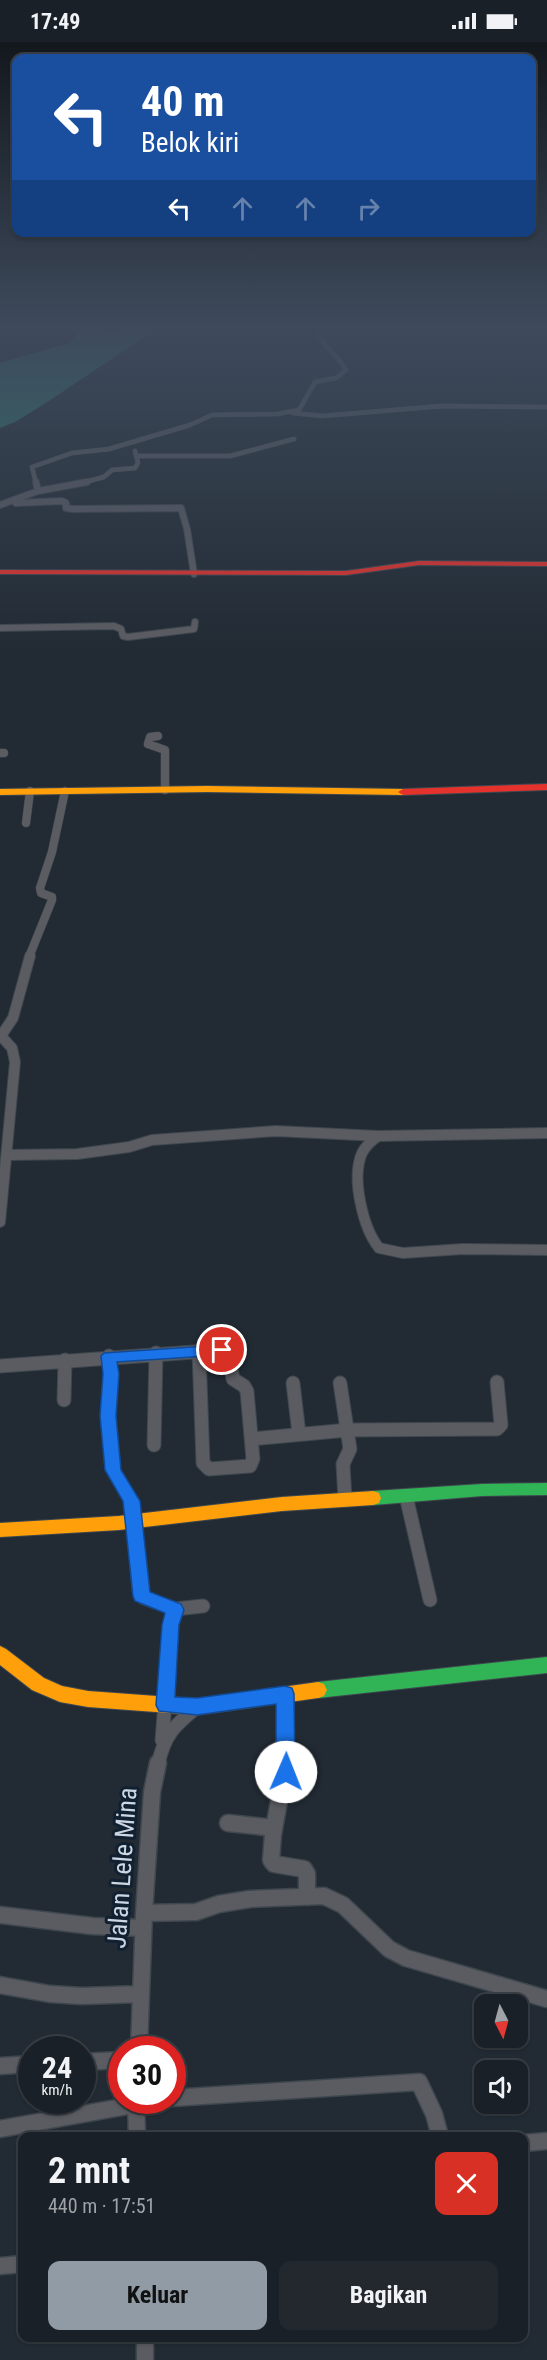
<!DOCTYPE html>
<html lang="id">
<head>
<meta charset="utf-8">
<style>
  :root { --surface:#1a2027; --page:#23282f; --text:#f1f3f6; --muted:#9fa3a7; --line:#383e44; --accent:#919ba6 }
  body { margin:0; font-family:"Roboto Condensed",sans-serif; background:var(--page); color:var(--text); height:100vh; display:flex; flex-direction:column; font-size:22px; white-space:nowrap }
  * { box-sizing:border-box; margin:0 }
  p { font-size:20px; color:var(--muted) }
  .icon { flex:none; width:33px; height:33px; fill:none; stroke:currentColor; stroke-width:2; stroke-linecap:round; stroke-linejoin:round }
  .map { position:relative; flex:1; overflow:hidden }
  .details { position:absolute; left:18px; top:2090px; width:510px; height:210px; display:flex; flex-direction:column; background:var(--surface); border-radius:12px; box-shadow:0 2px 4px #0004,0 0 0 2px var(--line) }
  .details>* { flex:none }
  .guide { position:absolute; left:12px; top:12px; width:524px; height:183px; border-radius:12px; box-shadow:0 2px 4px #0004,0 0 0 2px var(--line); background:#1a4fa0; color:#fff; overflow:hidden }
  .needle { width:39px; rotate:174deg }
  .tools { position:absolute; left:474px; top:1952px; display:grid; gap:12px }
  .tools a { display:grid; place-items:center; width:54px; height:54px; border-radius:12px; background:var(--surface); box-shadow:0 2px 4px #0004,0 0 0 2px var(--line); font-size:30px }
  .speed { position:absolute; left:18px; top:1994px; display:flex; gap:12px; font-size:30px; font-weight:700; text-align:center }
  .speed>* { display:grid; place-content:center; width:78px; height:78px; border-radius:50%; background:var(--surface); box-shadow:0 2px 4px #0004,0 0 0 2px var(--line); line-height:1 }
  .speed small { font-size:15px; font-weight:400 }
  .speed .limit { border:9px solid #d22; background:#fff; color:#111 }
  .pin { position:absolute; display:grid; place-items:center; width:51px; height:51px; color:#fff; margin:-26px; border:3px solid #fff; border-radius:50%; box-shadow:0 2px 6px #0007 }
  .me { position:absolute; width:66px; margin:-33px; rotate:1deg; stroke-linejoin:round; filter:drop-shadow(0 0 4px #0008) }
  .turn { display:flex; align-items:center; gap:21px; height:126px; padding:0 30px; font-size:27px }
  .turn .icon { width:78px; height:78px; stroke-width:2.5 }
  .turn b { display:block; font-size:42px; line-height:51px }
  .lanes { display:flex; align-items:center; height:57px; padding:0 30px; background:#0003; justify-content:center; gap:30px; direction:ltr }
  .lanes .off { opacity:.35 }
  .round { display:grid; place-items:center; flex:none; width:63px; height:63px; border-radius:12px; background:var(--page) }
  .head { display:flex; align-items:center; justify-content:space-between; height:102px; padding:0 30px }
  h1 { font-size:36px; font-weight:700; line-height:45px }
  .primary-button { display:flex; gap:12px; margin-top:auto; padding:12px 30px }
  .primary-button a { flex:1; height:69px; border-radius:12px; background:var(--accent); color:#111; font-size:24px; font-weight:700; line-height:69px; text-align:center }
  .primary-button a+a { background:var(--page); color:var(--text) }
  .status { display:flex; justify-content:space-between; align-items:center; height:42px; padding:0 30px; background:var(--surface); direction:ltr }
  .status svg { height:16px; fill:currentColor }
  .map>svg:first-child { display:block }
</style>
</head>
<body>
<div class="status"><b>17:49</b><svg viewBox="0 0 49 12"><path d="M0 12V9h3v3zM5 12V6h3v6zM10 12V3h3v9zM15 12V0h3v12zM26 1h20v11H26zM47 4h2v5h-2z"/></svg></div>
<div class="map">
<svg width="547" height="2318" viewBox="0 0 547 2318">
  <rect width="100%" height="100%" fill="#222b34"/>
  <path fill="#2f7a6f" d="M68,283H97L115,288L128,283H162L46,361L15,380L0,386V321L69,301L76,293Z"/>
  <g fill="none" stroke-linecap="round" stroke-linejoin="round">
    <g stroke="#3f474e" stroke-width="5">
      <path id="street-far5" d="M293,371L322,374L442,364L547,365
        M136,414H230L294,397
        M36,441L32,425L72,411L109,407L190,383L212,373L277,372L299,368L315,340L336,336L346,328C340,317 331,311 324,301C320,296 319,289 315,283
        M81,441L104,435L112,428L135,426L138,421L135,409"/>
    </g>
    <g stroke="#3f474e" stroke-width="8">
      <path id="street-far4" d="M38,449L87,440
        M16,461L62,459L66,461V466L73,467L181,466L187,487L194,532
        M0,463L38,449L36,440
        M0,586L114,584L121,587L123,594L128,595L194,587L195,580"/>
    </g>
    <g stroke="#3f474e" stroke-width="9">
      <path id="street-far3" d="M158,694L150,695L148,702L165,708V748
        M0,711H4
        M26,781L30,749
        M29,915L52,858V855L41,851L40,846L52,810L65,749"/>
    </g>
    <g stroke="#3f474e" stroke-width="12">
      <path id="street-far2" d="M0,993L12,1006L15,1020L0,1180
        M1,994L13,976L30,914
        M378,1094C371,1099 366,1103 362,1111C351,1136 363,1186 379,1206L403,1211L463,1207L547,1208
        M7,1113L77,1112L129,1105L152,1098L276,1089L378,1094L547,1091"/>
    </g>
    <g stroke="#3f474e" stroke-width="15">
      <path id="street-far1" d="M109,1314L111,1332L108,1374L113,1428L131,1459L139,1548L144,1556L175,1567
        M0,1324L222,1308L229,1316L233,1337L244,1344L247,1349L253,1417L250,1424L209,1427L203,1421L199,1310
        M293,1341L299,1392
        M340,1341L350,1407L343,1422L345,1458
        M64,1358L65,1318
        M252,1397L348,1388L497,1387L501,1383L497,1340
        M154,1403L156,1311
        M406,1454L430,1558
        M285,1652L286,1722
        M162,1698L172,1573L175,1567L203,1564
        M158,1722C165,1692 174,1684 197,1665"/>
    </g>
    <g stroke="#3f474e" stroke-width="19">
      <path id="street" d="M286,1721L273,1792L271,1818L274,1822L304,1827L307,1832V1855
        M228,1781L274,1786
        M144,1871L196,1870L219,1862L250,1857L324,1854L343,1863L389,1907L406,1916L547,1957
        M0,1873L92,1884L143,1886
        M0,1943L50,1952L82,1954L141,1952
        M139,2007L144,1871L152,1750L158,1721
        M82,2020L122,2018
        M0,2024L32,2022
        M172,2056L419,2040L434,2072L440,2094
        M136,2058L137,2094
        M0,2087L161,2058
        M524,2101L547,2099
        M0,2224L22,2222
        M145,2295V2318"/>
    </g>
    <g stroke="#3f474e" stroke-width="2">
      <path id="fast" d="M547,1441V1453L482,1454L373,1463L367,1461L365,1456L367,1451L373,1449L482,1442Z
        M547,1615V1631L318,1656L312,1654L309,1648L312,1642L318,1640Z"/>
    </g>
    <g stroke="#3f474e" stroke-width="2">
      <path id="slow" d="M207,744L403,747L408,750L403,753L207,750L0,753V747Z
        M373,1449L379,1451L381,1456L379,1461L373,1463L282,1469L119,1488L0,1495V1481L119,1474L282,1455Z
        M0,1604L6,1607L44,1636L62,1644L88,1649L197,1657L318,1640L324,1642L327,1648L324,1654L318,1656L197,1673L88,1665L60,1660L32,1648L0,1623Z"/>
    </g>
    <g stroke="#3f474e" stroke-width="2">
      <path id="jam" d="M419,519L547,520V524L419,523L346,533L0,532V528L346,529Z
        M547,742V748L403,753L398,750L403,747Z"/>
    </g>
    <use href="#street-far5" stroke="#5b5c62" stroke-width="4.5"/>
    <use href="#street-far4" stroke="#5b5c62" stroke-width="6"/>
    <use href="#street-far3" stroke="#5b5c62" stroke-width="8"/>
    <use href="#street-far2" stroke="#5b5c62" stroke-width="10"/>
    <use href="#street-far1" stroke="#5b5c62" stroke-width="13"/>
    <use href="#street" stroke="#5b5c62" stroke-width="16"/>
    <use href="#fast" fill="#30b455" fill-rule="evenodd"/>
    <use href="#slow" fill="#ff9f0a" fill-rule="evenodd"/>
    <use href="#jam" fill="#e5322d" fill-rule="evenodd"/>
  </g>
  <linearGradient id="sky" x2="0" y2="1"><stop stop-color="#13181d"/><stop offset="0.47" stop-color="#3e4a5c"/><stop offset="1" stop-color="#3e4a5c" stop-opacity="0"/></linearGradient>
  <rect width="547" height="607" fill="url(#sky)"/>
  <path fill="#1a73e8" stroke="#114b97" stroke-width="1.5" d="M222,1303L228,1304L230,1308L228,1312L222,1313L117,1320L119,1332L116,1374L121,1428L140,1459L150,1550L181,1562L184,1568L179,1583L175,1655L197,1656L285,1644L292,1646L294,1652L295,1730L293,1736L286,1739L279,1736L276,1730V1662L197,1673L159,1669L156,1663L162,1583L165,1571L135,1559L133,1554L123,1459L105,1428L100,1374L103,1332L101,1314L104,1311Z"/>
  <g text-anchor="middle" stroke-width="6" stroke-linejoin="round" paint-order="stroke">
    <g font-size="26" fill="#cdd7e3" stroke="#112132">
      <text transform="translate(122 1826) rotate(-86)" y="9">Jalan Lele Mina</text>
    </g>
  </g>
</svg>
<div class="tools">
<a><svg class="needle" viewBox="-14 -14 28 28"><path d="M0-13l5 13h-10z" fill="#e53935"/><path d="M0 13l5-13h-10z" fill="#9fa3a7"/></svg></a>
<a><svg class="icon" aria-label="sound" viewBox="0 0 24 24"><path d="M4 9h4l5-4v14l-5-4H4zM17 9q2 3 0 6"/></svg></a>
</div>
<div class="speed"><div>24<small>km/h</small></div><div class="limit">30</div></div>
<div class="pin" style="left:222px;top:1308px;background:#d93025"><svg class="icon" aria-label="arrive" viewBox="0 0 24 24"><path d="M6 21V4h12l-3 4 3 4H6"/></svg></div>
<svg class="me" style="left:286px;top:1730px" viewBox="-20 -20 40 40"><circle r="19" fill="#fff"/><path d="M0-13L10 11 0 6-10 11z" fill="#1a73e8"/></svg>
<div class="guide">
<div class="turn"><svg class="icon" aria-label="left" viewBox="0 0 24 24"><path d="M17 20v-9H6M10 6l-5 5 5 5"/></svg><div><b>40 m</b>Belok kiri</div></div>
<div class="lanes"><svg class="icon" aria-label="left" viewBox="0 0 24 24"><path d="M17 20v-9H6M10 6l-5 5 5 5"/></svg><svg class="icon off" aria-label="ahead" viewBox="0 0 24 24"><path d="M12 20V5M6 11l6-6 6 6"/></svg><svg class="icon off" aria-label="ahead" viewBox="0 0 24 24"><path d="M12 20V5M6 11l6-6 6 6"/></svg><svg class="icon off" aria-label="right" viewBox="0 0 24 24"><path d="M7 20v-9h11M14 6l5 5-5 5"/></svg></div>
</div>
<section class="details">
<div class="head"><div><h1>2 mnt</h1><p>440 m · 17:51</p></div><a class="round" style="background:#d93025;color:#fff"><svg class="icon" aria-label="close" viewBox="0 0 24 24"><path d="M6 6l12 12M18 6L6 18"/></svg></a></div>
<div class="primary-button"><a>Keluar</a><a>Bagikan</a></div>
</section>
</div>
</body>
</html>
